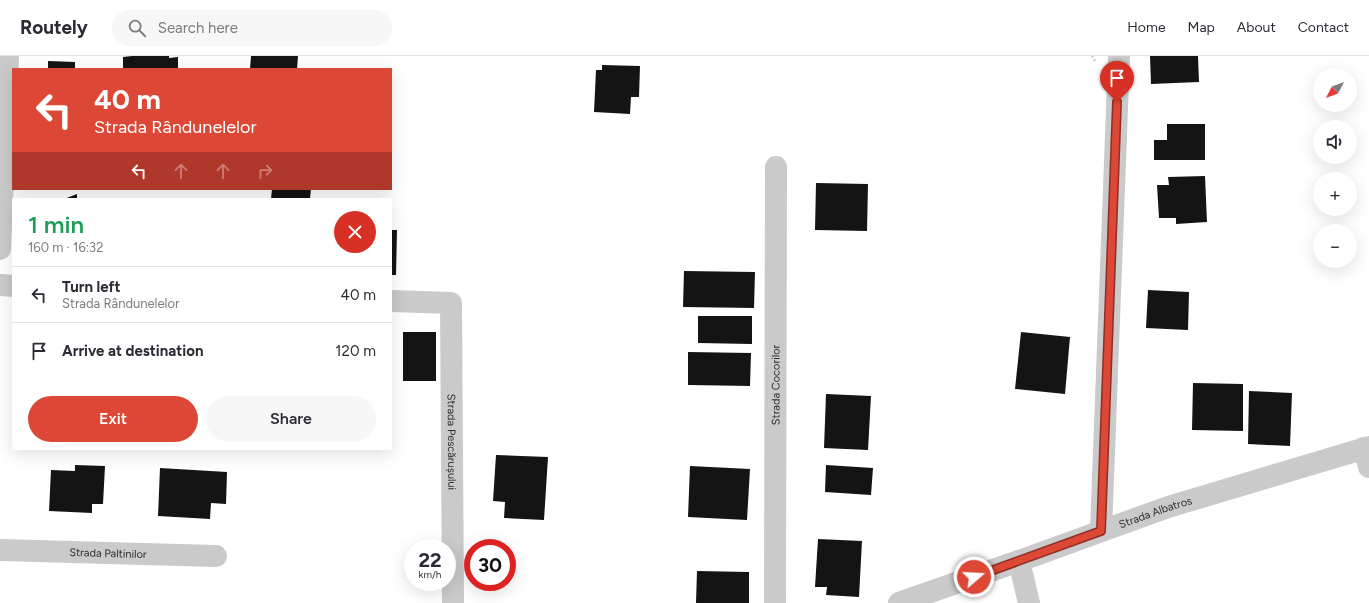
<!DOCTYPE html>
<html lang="en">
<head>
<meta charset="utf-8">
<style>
  :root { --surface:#fff; --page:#f7f7f7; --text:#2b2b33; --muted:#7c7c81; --line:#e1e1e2; --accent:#dc4736 }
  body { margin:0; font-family:Figtree,sans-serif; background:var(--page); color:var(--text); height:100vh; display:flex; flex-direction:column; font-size:15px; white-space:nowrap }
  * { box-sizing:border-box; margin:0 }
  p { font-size:13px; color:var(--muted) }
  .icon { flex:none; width:22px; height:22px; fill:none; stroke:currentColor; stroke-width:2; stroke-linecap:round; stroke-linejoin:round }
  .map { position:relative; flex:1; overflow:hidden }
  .drawer { position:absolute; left:12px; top:142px; width:380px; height:252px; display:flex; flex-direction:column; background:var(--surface); border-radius:0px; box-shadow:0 4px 16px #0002 }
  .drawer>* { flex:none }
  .top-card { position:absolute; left:12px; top:12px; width:380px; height:122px; border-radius:0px; box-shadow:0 4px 16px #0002; background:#dc4736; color:#fff; overflow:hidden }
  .needle { width:26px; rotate:229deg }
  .fabs { position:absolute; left:1313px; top:12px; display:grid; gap:8px }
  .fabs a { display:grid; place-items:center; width:44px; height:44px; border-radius:50%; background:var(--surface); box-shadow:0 4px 16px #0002; font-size:20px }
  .speed { position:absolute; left:404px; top:483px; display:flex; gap:8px; font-size:20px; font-weight:700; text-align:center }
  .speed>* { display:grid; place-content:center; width:52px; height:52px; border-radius:50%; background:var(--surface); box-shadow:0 4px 16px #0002; line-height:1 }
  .speed small { font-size:10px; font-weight:400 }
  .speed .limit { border:6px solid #d22; background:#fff; color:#111 }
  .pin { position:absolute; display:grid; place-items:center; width:34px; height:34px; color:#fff; margin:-41px -17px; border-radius:50% 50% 50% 0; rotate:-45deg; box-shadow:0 0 4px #0007 }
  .pin .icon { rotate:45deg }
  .me { position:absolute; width:44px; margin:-22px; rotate:71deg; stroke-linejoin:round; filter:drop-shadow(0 0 3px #0008) }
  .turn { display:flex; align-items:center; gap:14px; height:84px; padding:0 16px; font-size:18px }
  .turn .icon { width:52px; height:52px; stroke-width:2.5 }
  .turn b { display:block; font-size:28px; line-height:34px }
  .lanes { display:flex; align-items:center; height:38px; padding:0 16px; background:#0003; justify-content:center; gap:20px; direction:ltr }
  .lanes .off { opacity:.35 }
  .round { display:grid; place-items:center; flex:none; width:42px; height:42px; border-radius:21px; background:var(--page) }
  .headline { display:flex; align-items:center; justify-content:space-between; height:68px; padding:0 16px }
  h1 { font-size:24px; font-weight:600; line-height:30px; color:#1e9e55 }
  .primary-button { display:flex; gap:8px; margin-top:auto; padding:8px 16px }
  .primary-button a { flex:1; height:46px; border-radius:24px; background:var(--accent); color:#fff; font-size:16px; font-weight:600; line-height:46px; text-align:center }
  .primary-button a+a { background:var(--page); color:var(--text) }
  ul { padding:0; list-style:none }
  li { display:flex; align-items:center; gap:12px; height:56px; padding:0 16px; border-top:1px solid var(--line) }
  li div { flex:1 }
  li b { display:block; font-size:15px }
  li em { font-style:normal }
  header { display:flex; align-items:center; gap:24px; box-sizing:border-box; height:56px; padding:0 20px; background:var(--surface); border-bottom:1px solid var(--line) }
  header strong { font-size:19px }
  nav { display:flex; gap:22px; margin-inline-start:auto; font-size:14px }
  .search { width:280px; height:36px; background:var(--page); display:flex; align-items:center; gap:10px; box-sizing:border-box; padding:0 14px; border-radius:22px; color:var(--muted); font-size:15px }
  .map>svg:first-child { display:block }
</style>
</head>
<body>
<header>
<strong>Routely</strong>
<div class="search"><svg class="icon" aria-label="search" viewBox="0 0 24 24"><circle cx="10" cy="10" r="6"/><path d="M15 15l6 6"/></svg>Search here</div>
<nav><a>Home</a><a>Map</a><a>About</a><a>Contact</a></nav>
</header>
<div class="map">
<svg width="1369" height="547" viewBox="0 0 1369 547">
  <rect width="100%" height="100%" fill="#fff"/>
  <path fill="#141414" d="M132,0H169V2L178,1V13H123V1Z
    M251,0H298L297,13H250Z
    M1150,0H1198L1199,26L1151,28Z
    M48,5L75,6V13H48Z
    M602,9L640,10L639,41H631L630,58L594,56L596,14H602Z
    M1167,68H1205V104H1154V84H1167Z
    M1205,120L1207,166L1176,168V162H1159L1157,129H1169L1168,121Z
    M816,127L868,128L867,175L815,174Z
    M272,133H311L310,143H271Z
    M77,138V143H64Z
    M391,174H397L396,219H391Z
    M684,215L755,216L754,252L683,251Z
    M1148,234L1189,236L1188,274L1146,272Z
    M698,260H752V288L698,287Z
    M403,276H436V325H403Z
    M1021,276L1070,281L1065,338L1015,333Z
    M688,296L751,297L750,330L688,329Z
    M1193,327L1243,328V375L1192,374Z
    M1249,335L1292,337L1290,390L1248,388Z
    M826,338L871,340L868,394L824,392Z
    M496,399L548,401L544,464L504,462L505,446L493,445Z
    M75,409L105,410L103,448H92V457L49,455L51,414L75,415Z
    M826,409L873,412L871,439L825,436Z
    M690,410L750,413L747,464L688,461Z
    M160,412L227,416L226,448L211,447L210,463L158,460Z
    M818,483L862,485L859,541L826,539L827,531H815Z
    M697,515L749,516V547H696Z"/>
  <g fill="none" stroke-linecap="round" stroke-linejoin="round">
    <path stroke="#cacaca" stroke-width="2.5" stroke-dasharray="2 2" stroke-linecap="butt" d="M1092,0L1095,5"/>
    <g stroke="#cacaca" stroke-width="22">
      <path d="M0,193L8,0"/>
      <path d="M0,229L13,230"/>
      <path id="s1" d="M391,245L451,247L453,547"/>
      <path d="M1364,392L1369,411"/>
      <path d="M1101,475L1119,0"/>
      <path id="s2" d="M0,494L216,500"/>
      <path d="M1019,505L1029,547"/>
      <path id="s3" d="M775,547L776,111"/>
      <path id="s4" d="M899,547L1019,505L1168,451L1369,391"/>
    </g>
  </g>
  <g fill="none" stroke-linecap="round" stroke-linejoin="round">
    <g stroke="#8f2e23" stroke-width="10">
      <path id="route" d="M974,521L1101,475L1117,46"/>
    </g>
    <use href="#route" stroke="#dc4736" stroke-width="7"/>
  </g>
  <g text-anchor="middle" stroke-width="4" stroke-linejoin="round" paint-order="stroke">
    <g font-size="11" fill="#2d2d2d" stroke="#fff">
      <text dy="4" stroke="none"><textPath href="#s3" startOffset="218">Strada Cocorilor</textPath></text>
      <text dy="4" stroke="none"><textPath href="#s1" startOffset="199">Strada Pescărușului</textPath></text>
      <text dy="4" stroke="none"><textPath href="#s4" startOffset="272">Strada Albatros</textPath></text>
      <text dy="4" stroke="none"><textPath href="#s2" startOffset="108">Strada Paltinilor</textPath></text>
    </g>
  </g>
</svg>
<div class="fabs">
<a><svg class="needle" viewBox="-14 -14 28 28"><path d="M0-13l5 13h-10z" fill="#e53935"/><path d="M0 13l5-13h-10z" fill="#7c7c81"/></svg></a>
<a><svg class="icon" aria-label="sound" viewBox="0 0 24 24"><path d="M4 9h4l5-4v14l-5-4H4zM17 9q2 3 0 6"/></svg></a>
<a>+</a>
<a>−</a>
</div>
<div class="speed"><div>22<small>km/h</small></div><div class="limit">30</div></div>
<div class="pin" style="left:1117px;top:46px;background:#d93025"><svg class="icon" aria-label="arrive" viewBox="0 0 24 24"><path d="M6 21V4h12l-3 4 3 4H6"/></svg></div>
<svg class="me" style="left:974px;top:521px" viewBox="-20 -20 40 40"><circle r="17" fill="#dc4736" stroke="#fff" stroke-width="3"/><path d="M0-11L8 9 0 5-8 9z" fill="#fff"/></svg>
<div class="top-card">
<div class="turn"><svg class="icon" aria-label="left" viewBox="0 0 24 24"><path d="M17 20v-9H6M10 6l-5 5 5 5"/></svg><div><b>40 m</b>Strada Rândunelelor</div></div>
<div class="lanes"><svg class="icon" aria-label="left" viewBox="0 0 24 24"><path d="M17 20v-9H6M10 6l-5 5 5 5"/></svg><svg class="icon off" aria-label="ahead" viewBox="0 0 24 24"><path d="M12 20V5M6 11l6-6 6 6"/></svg><svg class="icon off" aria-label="ahead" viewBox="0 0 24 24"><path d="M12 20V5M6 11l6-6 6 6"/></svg><svg class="icon off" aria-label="right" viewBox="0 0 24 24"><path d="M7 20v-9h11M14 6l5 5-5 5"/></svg></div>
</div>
<section class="drawer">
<div class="headline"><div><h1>1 min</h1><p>160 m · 16:32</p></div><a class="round" style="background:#d93025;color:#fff"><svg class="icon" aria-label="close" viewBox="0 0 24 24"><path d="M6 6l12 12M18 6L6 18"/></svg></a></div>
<ul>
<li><svg class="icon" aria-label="left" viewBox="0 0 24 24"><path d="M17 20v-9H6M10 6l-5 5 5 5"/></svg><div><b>Turn left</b><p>Strada Rândunelelor</p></div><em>40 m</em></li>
<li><svg class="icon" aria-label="arrive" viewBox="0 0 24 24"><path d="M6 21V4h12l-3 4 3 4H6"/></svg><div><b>Arrive at destination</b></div><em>120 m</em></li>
</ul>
<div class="primary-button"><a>Exit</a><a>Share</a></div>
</section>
</div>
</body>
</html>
